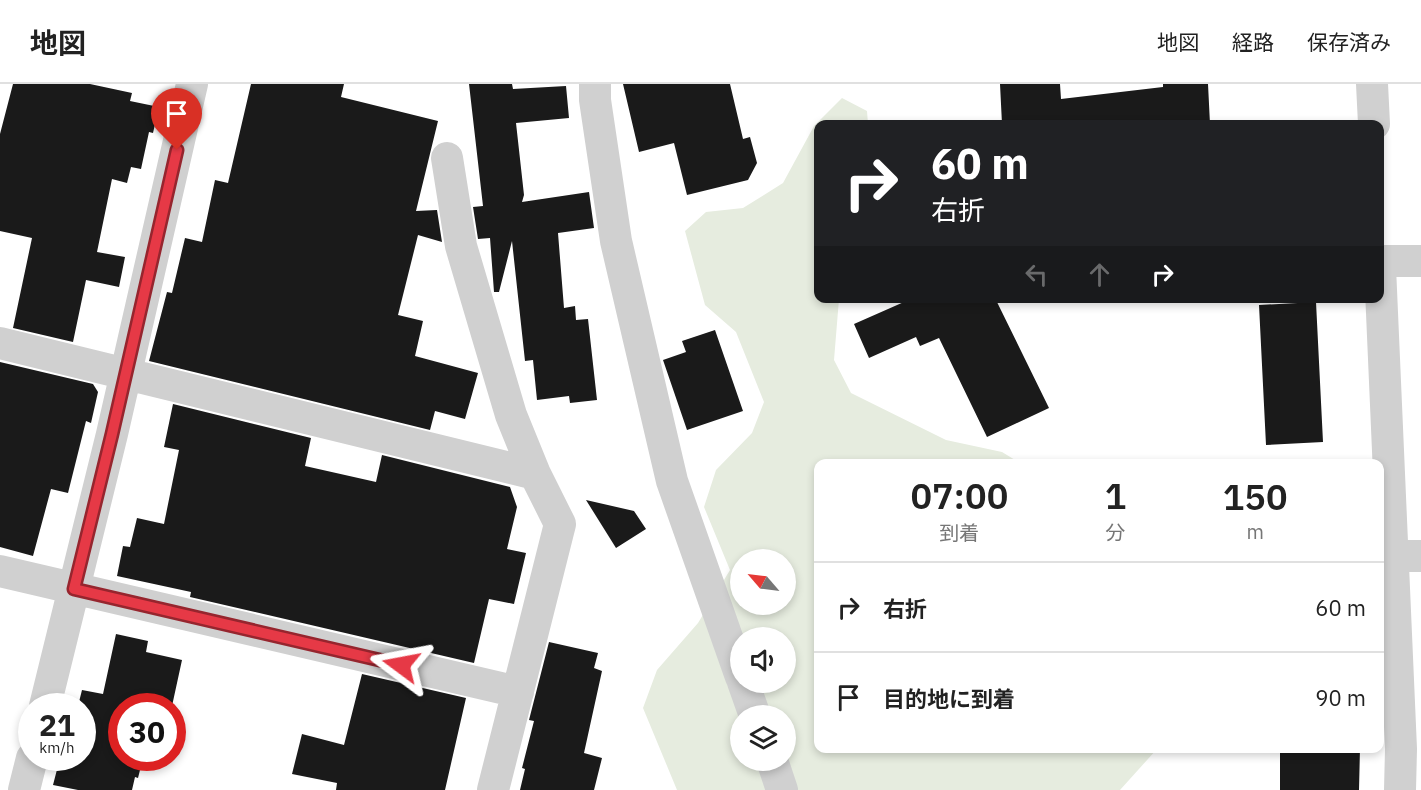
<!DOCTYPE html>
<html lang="ja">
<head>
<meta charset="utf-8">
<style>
  :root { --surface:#fff; --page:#f2f2f2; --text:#222; --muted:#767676; --line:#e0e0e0 }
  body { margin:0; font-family:"IBM Plex Sans","Noto Sans JP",sans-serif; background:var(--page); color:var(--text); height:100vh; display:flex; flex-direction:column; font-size:22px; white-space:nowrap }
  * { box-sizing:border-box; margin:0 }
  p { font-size:20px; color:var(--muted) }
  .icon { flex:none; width:33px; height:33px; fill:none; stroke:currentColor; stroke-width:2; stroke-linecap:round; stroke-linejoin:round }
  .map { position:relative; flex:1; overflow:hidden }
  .drawer { position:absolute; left:814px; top:375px; width:570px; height:294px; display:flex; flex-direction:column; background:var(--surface); border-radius:12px; box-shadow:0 3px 9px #0003 }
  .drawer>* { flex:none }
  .hud { position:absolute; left:814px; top:36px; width:570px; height:183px; border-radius:12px; box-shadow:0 3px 9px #0003; background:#202124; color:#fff; overflow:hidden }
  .needle { width:39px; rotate:298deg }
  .controls { position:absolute; left:730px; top:465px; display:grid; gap:12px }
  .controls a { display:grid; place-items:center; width:66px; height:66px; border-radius:50%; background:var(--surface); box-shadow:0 3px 9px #0003; font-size:30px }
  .speed { position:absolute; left:18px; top:609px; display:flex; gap:12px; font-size:30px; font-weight:700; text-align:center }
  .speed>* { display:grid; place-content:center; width:78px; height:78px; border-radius:50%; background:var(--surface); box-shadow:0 3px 9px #0003; line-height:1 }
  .speed small { font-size:15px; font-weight:400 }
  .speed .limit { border:9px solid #d22; background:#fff; color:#111 }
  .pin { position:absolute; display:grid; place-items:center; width:51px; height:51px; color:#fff; margin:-62px -26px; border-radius:50% 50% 50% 0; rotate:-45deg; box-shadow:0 0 6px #0007 }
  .pin .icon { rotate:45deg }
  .me { position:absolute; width:66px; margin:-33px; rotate:283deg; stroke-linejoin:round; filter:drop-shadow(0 0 4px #0008) }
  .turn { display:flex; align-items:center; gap:21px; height:126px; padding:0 18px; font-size:27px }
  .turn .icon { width:78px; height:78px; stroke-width:2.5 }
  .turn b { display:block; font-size:42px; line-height:51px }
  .lanes { display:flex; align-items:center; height:57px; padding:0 18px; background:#0003; justify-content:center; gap:30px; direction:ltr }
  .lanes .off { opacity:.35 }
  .eta { display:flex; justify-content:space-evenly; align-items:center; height:102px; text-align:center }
  .eta b { font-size:36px; font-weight:600; line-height:42px }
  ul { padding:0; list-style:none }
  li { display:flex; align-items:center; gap:18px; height:90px; padding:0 18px; border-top:2px solid var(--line) }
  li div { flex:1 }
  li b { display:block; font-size:22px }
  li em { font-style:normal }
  header { display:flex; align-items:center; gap:36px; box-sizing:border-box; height:84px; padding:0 30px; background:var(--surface); border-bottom:2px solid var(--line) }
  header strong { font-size:28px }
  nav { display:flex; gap:33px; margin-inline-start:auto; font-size:21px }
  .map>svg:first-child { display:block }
</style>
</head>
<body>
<header>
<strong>地図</strong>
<nav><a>地図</a><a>経路</a><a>保存済み</a></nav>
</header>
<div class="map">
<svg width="1421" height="706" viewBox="0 0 1421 706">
  <rect width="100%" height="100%" fill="#fff"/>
  <path fill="#e6ecdf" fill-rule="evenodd" d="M842,14L867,27L868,40H819V214L839,215L834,276L851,309L946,356L1002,368L1020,379L819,380V664L1157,665L1120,706H677L643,624L657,586L698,539L730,486L704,423L716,386L752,349L764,318L736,248L705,221L685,147L706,128L743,124L783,99L814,42ZM741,476H786V520H741ZM741,554H786V598H741ZM741,632H786V676H741Z"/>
  <path fill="#1a1a1a" d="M13,0H90L132,9L130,17L159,23L153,49L149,48L141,85L131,83L127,99L112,95L97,168L125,173L119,203L86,196L73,258L13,244L32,154L0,147V50Z
    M251,0H344L341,13L438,37L416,127L437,126L442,158L418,151L398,231L423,237L415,272L478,289L465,335L435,327L430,346L149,277L167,208L172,209L185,154L202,158L215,96L228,99Z
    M469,0H512L513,5L566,2L569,34L516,39L524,111L522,118L589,108L594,144L558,149L564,224L575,222L576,236L588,235L597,316L570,319L569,312L537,316L533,276L525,277L512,157L499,208H494L490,154L478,155L473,123L483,122Z
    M623,0H730L743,55L750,53L757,79L748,96L687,111L674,59L639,68Z
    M1000,0H1060L1061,15L1163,3V0H1208L1210,40H1002Z
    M913,214H995L1049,324L987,353L939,254L920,262L916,253L869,274L854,240Z
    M1316,218L1323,358L1266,361L1259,221Z
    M715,246L743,327L687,346L663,276L686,268L682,257Z
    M0,278L93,300L98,308L91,339L86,337L68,409L51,405L33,472L0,463Z
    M173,320L311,354L305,382L376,398L382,371L510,403L517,423L507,465L526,469L514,520L489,515L474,579L190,513L191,508L117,492L123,462L130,463L137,434L164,440L179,366L164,363Z
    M586,416L634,427L646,445L616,464Z
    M116,550L148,557L146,568L182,576L172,622H122V674H143L138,694L135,693L132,706H78L53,701L60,674H82V622H78L82,606L103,610Z
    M549,558L598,569L594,584L602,587L584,669L602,674L594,706H520L525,685L522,684L534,637L529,636Z
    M362,590L466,614L445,706H336L337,699L292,690L302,650L344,661Z
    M1280,664H1360L1359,706H1280Z"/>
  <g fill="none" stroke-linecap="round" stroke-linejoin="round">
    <path stroke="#d0d0d0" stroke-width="32" d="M595,0V16L616,157L672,397L741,593
      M1372,0L1374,40
      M447,74L461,162L511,331L535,390
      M1380,177H1421
      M1380,183L1401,665L1400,706
      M0,259L535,390L560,440L493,706
      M1380,472H1421
      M0,487L518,608
      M743,598L755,632
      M45,622L112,350L192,0
      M772,676L782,706
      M24,706L32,674"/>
  </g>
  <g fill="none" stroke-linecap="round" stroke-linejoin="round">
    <g stroke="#96252e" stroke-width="15">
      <path id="route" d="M177,66L112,350L74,505L401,581"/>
    </g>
    <use href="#route" stroke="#e63946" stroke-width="10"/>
  </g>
</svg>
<div class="controls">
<a><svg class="needle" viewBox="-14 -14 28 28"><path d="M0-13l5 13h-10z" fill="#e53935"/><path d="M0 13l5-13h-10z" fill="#767676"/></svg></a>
<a><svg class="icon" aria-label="sound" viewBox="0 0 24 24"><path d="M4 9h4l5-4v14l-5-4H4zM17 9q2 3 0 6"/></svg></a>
<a><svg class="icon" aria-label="layers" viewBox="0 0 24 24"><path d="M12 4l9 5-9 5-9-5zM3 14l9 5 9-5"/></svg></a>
</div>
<div class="speed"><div>21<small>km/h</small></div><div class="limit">30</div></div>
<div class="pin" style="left:177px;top:66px;background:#d93025"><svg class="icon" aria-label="arrive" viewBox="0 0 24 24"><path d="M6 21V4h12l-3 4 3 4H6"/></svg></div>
<svg class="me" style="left:401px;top:581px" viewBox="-20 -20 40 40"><path d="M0-17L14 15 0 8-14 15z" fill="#e63946" stroke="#fff" stroke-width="4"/></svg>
<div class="hud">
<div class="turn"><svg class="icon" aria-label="right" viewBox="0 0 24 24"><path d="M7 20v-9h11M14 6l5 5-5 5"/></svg><div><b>60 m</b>右折</div></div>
<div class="lanes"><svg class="icon off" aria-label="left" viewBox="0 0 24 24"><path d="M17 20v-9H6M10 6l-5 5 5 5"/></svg><svg class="icon off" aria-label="ahead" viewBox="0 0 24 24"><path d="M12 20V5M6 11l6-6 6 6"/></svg><svg class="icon" aria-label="right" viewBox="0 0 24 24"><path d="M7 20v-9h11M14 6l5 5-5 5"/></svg></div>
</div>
<section class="drawer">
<div class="eta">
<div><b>07:00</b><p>到着</p></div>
<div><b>1</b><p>分</p></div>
<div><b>150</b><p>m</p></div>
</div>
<ul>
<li><svg class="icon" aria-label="right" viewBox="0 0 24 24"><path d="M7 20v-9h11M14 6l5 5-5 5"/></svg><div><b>右折</b></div><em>60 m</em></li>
<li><svg class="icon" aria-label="arrive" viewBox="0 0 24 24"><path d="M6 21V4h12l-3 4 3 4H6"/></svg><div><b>目的地に到着</b></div><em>90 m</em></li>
</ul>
</section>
</div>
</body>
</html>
